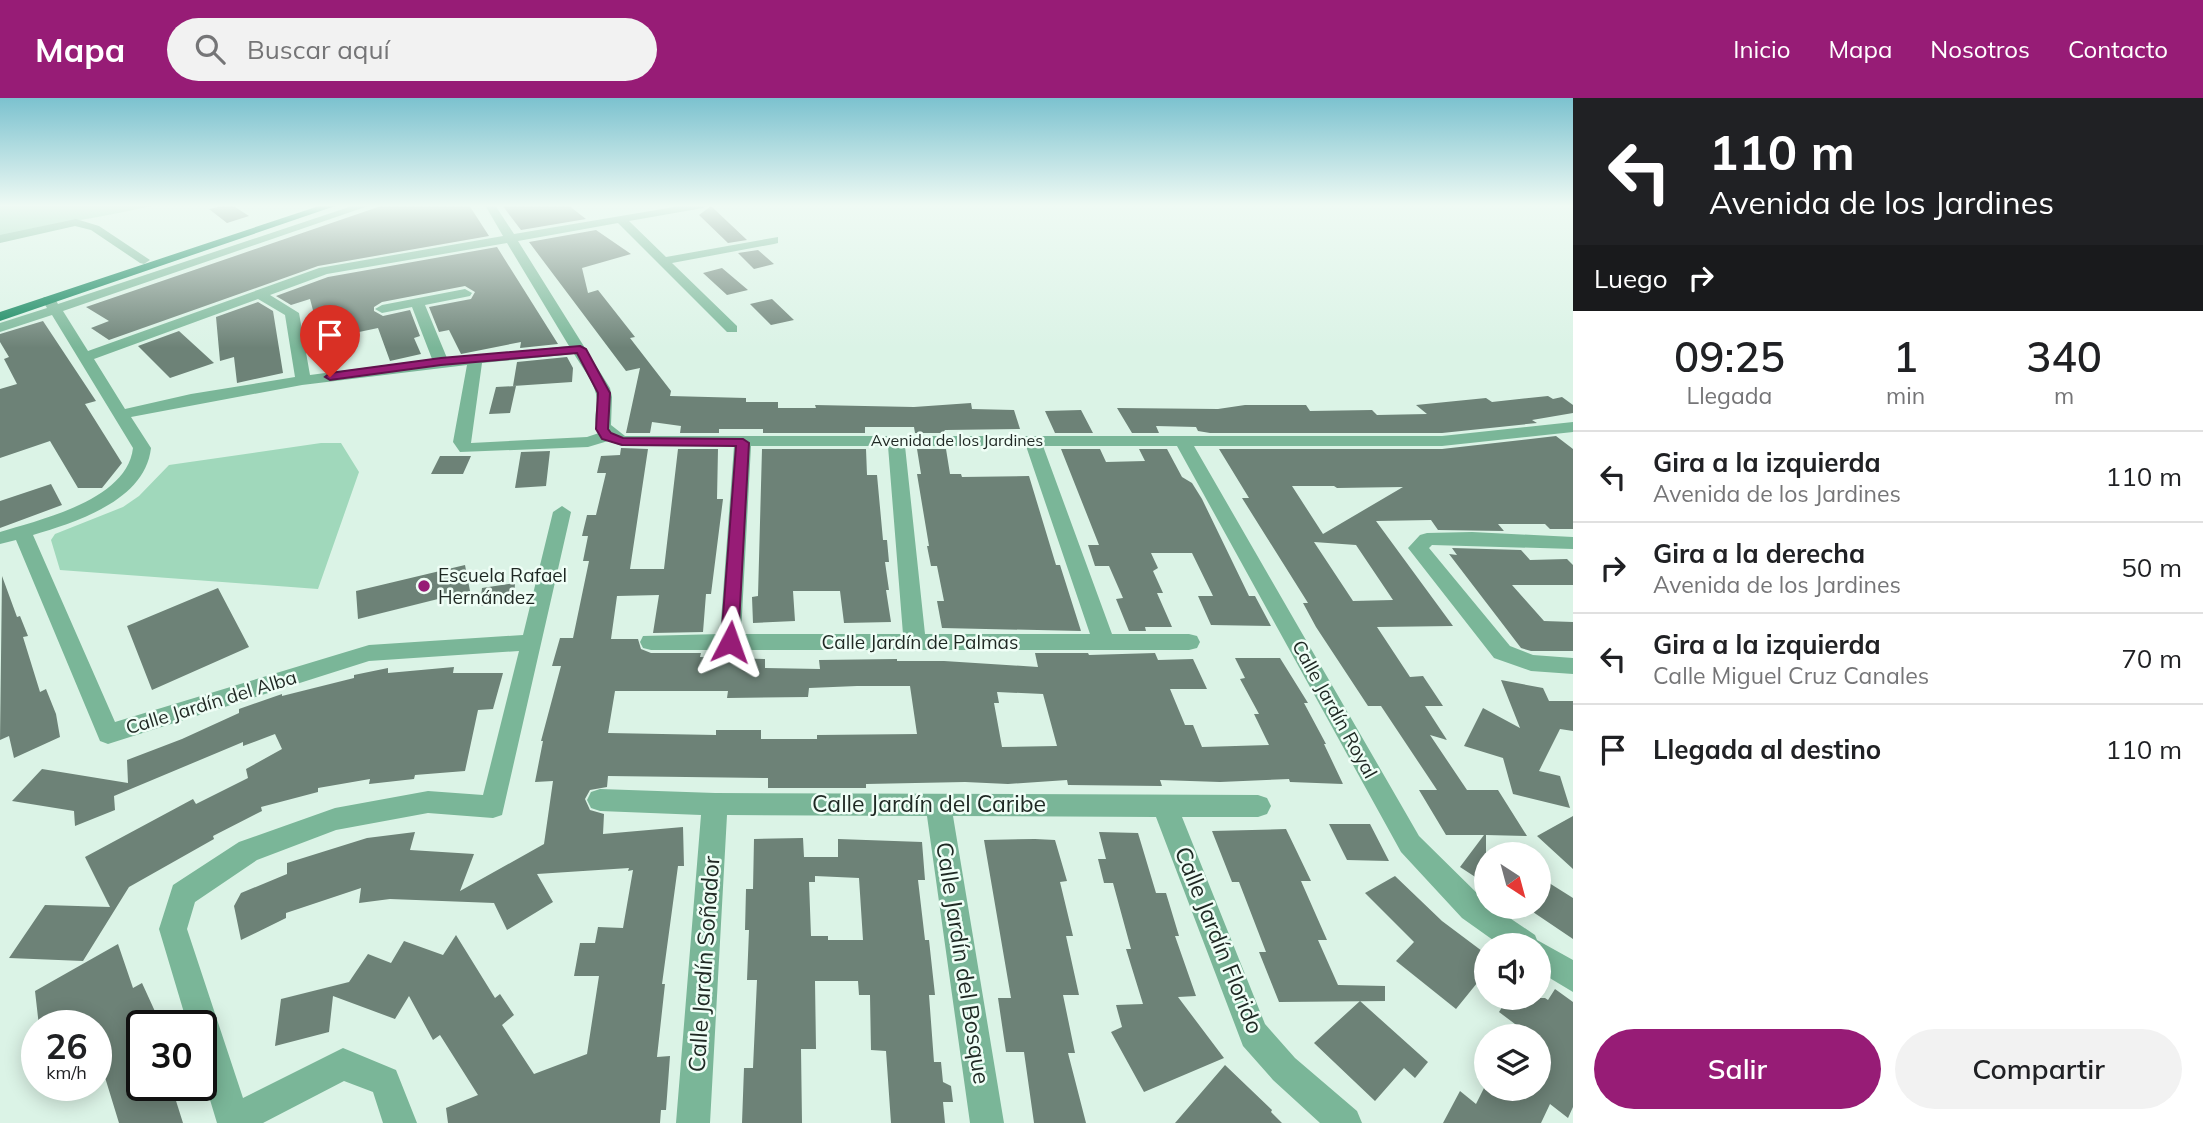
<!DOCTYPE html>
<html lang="es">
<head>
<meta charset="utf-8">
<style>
  :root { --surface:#fff; --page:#f2f2f2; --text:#202124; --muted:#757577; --line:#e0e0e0; --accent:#971c76 }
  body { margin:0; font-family:Mulish,sans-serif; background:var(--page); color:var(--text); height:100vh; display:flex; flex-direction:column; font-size:26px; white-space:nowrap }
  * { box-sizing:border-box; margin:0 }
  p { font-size:23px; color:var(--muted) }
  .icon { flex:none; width:38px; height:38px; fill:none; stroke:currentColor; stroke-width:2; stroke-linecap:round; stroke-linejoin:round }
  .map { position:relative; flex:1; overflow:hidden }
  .sheet { display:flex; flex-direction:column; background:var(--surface); width:630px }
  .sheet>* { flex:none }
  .banner { background:#202124; color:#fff; overflow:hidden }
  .needle { width:46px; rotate:144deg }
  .buttons { position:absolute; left:1474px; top:744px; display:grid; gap:14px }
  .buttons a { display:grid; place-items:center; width:77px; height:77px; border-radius:50%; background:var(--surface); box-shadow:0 4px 18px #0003; font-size:35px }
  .speed { position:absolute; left:21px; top:912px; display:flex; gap:14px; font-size:35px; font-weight:700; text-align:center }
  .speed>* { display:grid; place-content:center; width:91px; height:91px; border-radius:50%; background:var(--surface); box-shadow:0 4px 18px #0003; line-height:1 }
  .speed small { font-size:18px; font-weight:400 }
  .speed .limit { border:4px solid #111; border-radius:10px; background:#fff; color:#111 }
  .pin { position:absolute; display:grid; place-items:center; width:60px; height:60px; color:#fff; margin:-72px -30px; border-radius:50% 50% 50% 0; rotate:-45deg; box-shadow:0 0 7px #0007 }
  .pin .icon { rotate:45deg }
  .me { position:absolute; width:77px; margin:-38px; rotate:4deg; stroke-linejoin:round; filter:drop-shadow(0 0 5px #0008) }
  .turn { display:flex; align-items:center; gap:24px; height:147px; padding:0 21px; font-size:32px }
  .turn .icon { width:91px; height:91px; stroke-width:2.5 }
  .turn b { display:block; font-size:49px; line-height:60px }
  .then { display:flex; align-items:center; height:66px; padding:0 21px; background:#0003; gap:14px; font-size:26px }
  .eta { display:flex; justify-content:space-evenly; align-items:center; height:119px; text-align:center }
  .eta b { font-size:42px; font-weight:600; line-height:49px }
  .action { display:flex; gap:14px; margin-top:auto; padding:14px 21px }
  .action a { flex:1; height:80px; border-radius:42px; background:var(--accent); color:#fff; font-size:28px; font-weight:600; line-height:80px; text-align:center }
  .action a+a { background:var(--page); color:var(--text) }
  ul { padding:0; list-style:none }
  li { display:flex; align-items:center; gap:21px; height:91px; padding:0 21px; border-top:2px solid var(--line) }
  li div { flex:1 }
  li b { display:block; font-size:26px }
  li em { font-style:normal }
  header { display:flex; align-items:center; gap:42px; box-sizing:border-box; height:98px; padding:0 35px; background:var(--accent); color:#fff }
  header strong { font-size:33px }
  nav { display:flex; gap:38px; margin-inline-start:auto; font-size:24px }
  .search { width:490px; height:63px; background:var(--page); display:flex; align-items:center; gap:18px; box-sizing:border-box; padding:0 24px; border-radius:38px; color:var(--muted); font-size:26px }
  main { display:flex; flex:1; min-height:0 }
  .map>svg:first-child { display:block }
</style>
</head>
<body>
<header>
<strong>Mapa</strong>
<div class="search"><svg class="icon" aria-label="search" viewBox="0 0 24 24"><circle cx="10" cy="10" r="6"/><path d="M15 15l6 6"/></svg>Buscar aquí</div>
<nav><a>Inicio</a><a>Mapa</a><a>Nosotros</a><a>Contacto</a></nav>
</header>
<main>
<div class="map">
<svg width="1573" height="1025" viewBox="0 0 1573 1025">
  <rect width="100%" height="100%" fill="#dbf3e6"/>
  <path fill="#a0d8bb" d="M0,107H156C104,119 52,126 0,138Z
    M321,345H341L359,374L318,491L60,472L51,442L55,436L123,409L139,398L169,367Z"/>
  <path fill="#6d8277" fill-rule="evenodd" d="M227,107H232L249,118L227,125L209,111Z
    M384,107H469L489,138L318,168L109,242L91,230L109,223L86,209Z
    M502,107H568L586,121L521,132Z
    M711,108L747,142L728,145L699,117Z
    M596,132L631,156L582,170L588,195L598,192L635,239L630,240L671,293L670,298L746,300V304H778V310H816L815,307L914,309L971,305L972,311L1014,312L1020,331L945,332L943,335H915L914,329H865V335H763V331H719V335H680L681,328L652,324L650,335H626L640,270L626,273L529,144Z
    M497,149L558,246L520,250L521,244L461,256L449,232L439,234L429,209L471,201L475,194L465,188L382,204L374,209V213L383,218L410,212L420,238L414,240L421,256L390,263L378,230L321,242L310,201L291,207L276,198L328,179Z
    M758,152L774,166L754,171L738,155Z
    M722,170L748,192L727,197L703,175Z
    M772,201L794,222L771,227L750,206Z
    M258,204L273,213L283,275L237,285L234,259L220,263L216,219Z
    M43,223L96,303L85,306L122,365L102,390H78L50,343L0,360V291L17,286L4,261L9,259L0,244V236Z
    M179,233L214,265L170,280L138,248Z
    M567,259L573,270L572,284L513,288L517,264Z
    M516,288L510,315L489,316L496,289Z
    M1548,298L1553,301L1562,299L1573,307V315L1532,322L1537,325L1442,335H1210L1198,333L1196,329L1156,328L1159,335H1132L1117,310L1218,311L1245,307H1306L1310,313L1372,312L1377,317L1427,316L1416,307L1486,300L1492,304Z
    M1081,312L1093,335H1055L1045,313Z
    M1556,338L1573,351V431H1550L1545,426H1498L1504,433L1438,432L1431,422L1376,423L1453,528L1377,529L1410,579L1423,578L1443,608H1425L1447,642L1430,637L1467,692H1498L1527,738L1486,737V786L1460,769L1484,737H1446L1419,692H1437L1381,608H1368L1316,529L1303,505H1308L1242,400H1249L1219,351H1442ZM1292,388H1334L1337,390L1403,389L1323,436ZM1314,444L1356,447L1393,502L1353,503Z
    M621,350L648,351L630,471H664L678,351H718L717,401H723L711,496H706L703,534L653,535L659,497L617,498L611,541H638L641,551L651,555H701L700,559L765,561V570L820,571L819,562L897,561V563H944L1038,569L1035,555H1088L1089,557L1155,555L1158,562L1193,561L1207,591H1170L1185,627H1193L1202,649L1269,647L1254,616H1259L1240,581L1245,580L1235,560H1280L1308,605H1304L1326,646H1324L1343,686L1290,684L1289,681L1220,684L1160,682L1162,688L1068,687L1067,682L1008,686L965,684L866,686V690H768V680L608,678L607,689L590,692L585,701L590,712L604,716L603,736L683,729L684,768H678L662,886H665L657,959L670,958L666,1012H661L660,1025H448L446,1010L478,997L440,937L433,942L409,898L395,921L333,898L329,934L275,948L281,901L349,884L368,856L391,865L404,843L443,857L456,837L495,900L500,896L514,917L502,927L534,976L587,956L599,878H574L580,845H595L598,829L623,830L633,772L628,773L629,770L537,776L553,804L507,832L494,805L390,801L359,805L361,790L286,815V820L241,842L234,808L241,795L287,776V765L367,740L415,734L410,752L474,756L460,793L544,746L553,683L535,684L543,643H541L561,568H552L560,540H573L589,463H583L588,438H582L587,417H596L606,375H597L601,358L620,357ZM857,588H910L917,636L817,637V641H761V632H716V637L608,635L615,593H728L727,600L808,599L809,590ZM997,594L1043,596L1057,648L1002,649L994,605H999Z
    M762,351H866L867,377H877L883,442H887L889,464H885L889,492H886L891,524L844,525L840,493H793L795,523L753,525L752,499L758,498Z
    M917,351H946L950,376H961L962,379L1029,378L1056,467H1060L1081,533L942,530L937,503H944L937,468H931L927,448H929L917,376H921Z
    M1061,351H1100L1106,364L1145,363L1139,351H1167L1182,379L1192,385L1202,401L1249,498H1255L1271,528L1211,527L1198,498H1213L1192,455H1151L1158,470L1153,473L1163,495H1157L1172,529H1145L1146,533H1129L1116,501L1123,500L1109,468H1095L1088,447H1099Z
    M550,353L546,388L515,390L521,354Z
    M440,358H471L463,376H431Z
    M51,386L62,407L0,430V403Z
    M1452,450L1521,452L1530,462L1567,461L1573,467V487H1512L1544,523L1573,524V553H1531L1521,550L1449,456L1457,457Z
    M465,467L470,493L358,521L356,493Z
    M2,478L17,519L20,518L28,538L23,539L40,594L46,591L56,616L60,639L14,660L9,638L0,642Z
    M515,485L514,503L480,508L482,490Z
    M218,490L249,549L152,592L127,528Z
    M454,569L453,575H503L493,611L478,612L465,673L415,677L414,681L369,686L370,681L318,690V694L261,709L262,713L213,738L214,741L129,789L83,863L9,860L45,807L110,809L85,759L193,701L196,706L248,680L246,671L282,651L275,636L243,648V644L114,698L115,712L75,728L74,713L12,703L42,671L128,685L127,662L182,641L239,615V611L282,596V598L354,580V577L388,570V575Z
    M1501,582L1543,590L1549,603H1573V633L1560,631L1539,673L1560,678L1570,710L1513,696L1503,660L1464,648L1483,610L1520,630Z
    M1573,718V771L1537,738Z
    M1329,726H1370L1389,763L1347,762Z
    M1286,731L1311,783H1301L1327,842H1318L1338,887L1385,888V903L1279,904L1259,854H1266L1239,784H1232L1212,733Z
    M1099,734L1138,735L1156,795H1166L1179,838H1175L1196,898L1178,899L1224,960L1144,994L1111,934L1122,929L1116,907L1143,906L1126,851H1131L1113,785H1104L1098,761H1106Z
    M803,740L804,759H838V741L922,744L925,782H918L925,842H929L935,897H929L934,964H941L943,984L951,988L953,1004H943L945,1025H891L886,953L871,952L870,897H859L858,883H815L816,951H801L802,1025H742L744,970H753L757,882H747L749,832H745L746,791H753L754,741ZM815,778L859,780L863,842H828V838H811L809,784H815Z
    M1035,741L1055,742L1067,783L1060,784L1073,838H1066L1079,897H1063L1075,955H1068L1086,1025H1034L1024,954H1006L998,900H1011L984,742Z
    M1395,778L1442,823L1486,856V874L1456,911L1396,863L1414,844L1365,795Z
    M1538,778L1573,800V841L1533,814L1538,808Z
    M118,846L133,890L142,885L158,920L142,928V987H171L183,1025H119L96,950V928H39L35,893Z
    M1555,891L1573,904V1009L1568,1020L1550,1006L1541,1025H1443L1460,993L1476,1006L1484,990H1538V938H1531L1499,914L1508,900H1545L1548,902Z
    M1360,903L1428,964L1415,980L1404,970L1375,1003L1314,945Z
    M1225,967L1272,1012L1271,1014L1282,1025H1175Z"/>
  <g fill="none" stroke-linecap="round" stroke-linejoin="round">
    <path fill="#7ab698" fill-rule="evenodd" d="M355,107H371L63,213L88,253L319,170L503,138L485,107H495L514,136L686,107H708L703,110L629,123L666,159L778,139V145L774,146L672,165L737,228V234H727L618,125L518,143L610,290L612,299L611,327L625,338H1442L1573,324V334L1442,348H1194L1419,738L1486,804V808H1492L1535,837L1537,842L1573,862V894L1538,873V847H1500L1462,820L1401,754L1177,348H1043L1112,536H1189L1197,538L1200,544L1197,550L1189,552H651L643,550L640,544L643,538L720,536L734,348H622L608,343L588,349L460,354L453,344L467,267L302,287L131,319L151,350C145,403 76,424 33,437L115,624L369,547L523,537L553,414L562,408L571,414L502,717L493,720L428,715L336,732L257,762L195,804L187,831L243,1000L343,950L396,972L417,1025H383L373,994L344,983L263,1025H217L201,972V928H188L159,831L173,787L239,744L335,710L428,693L483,697L519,553L369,563L108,646L100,643L16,442L0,446V434C42,421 127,402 133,350L52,217L0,234V225L47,210L42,202L44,199H54L58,206ZM507,145L569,248L447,260L425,207L470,198L472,195L465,191L382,207L375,211L382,215L412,209L432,261L310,277L299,215L270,197L327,176ZM258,201L285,217L295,279L191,296L125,311L94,261ZM574,256C581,268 593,282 596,296C599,310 591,322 599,335L587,339L471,345L482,265ZM751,348H888L903,536H741ZM905,348H1026L1090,536H925Z
      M76,121L99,128L150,162L144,166L140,165L91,132L75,128L0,145V137Z
      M1472,434L1573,439V451L1432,447L1429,450L1510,548L1533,557L1573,560V576L1531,573L1494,560L1408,450L1420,437L1427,435Z
      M600,691L715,695L1258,697L1267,700L1271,708L1267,716L1258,719H1182L1265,926L1295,960L1357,1013L1362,1025H1320L1273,982L1243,948L1156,719L953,718L1004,1025H970L927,718L727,717L710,1025H676L701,717L600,713L591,710L587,702L591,694Z"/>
    <path fill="#098157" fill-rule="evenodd" d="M322,107H338L0,223V214Z"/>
  </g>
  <linearGradient id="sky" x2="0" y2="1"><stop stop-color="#7cc2cf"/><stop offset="0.43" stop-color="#effaf4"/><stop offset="1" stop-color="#effaf4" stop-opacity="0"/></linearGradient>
  <rect width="1573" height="250" fill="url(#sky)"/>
  <path fill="#971c76" stroke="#62124d" stroke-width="2" d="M580,248L586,251L610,295L608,331L611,335L623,340L743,341L749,345L738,544L735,548H724L721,544L736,348L622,347L602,341L596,331L598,295L577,255L441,267L330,282L325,279L330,275L441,260Z"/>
  <circle fill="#971c76" stroke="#effef6" stroke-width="2.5" cx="424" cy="488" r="7"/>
  <g text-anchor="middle" stroke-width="5" stroke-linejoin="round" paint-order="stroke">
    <g font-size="16" fill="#1f2823" stroke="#effef6">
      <text x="957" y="348">Avenida de los Jardines</text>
    </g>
    <g font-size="19" fill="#1f2823" stroke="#effef6" text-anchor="start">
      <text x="438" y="484">Escuela Rafael<tspan x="438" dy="22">Hernández</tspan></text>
    </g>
    <g font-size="19" fill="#1f2823" stroke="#effef6">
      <text x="920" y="551">Calle Jardín de Palmas</text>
      <text transform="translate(211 604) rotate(-17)" y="7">Calle Jardín del Alba</text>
      <text transform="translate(1335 611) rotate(61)" y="7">Calle Jardín Royal</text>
    </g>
    <g font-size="23" fill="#1f2823" stroke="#effef6">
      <text x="929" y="714">Calle Jardín del Caribe</text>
      <text transform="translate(1219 842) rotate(68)" y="8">Calle Jardín Florido</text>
      <text transform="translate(963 865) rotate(81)" y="8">Calle Jardín del Bosque</text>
      <text transform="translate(704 866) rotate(-86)" y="8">Calle Jardín Soñador</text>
    </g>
  </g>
</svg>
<div class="buttons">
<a><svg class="needle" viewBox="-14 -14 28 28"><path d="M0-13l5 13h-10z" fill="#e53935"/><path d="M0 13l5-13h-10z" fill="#757577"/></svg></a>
<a><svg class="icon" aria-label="sound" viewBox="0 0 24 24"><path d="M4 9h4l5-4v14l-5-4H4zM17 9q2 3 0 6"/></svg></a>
<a><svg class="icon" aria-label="layers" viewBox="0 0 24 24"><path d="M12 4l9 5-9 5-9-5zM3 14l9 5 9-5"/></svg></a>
</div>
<div class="speed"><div>26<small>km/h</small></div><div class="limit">30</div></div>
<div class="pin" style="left:330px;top:279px;background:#d93025"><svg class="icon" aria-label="arrive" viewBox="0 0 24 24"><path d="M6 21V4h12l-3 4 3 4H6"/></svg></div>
<svg class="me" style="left:730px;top:544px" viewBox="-20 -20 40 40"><path d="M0-17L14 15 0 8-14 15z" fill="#971c76" stroke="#fff" stroke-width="4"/></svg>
</div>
<section class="sheet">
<div class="banner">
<div class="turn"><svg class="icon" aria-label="left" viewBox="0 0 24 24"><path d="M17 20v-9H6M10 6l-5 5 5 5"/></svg><div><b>110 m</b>Avenida de los Jardines</div></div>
<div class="then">Luego<svg class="icon" aria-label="right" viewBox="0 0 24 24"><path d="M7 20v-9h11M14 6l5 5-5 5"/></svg></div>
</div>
<div class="eta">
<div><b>09:25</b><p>Llegada</p></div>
<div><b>1</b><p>min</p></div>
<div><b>340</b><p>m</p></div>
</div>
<ul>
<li><svg class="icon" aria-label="left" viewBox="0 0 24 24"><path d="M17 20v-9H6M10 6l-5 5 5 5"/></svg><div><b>Gira a la izquierda</b><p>Avenida de los Jardines</p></div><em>110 m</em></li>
<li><svg class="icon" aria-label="right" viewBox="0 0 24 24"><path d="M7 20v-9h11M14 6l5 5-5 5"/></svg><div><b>Gira a la derecha</b><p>Avenida de los Jardines</p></div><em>50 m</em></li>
<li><svg class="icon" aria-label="left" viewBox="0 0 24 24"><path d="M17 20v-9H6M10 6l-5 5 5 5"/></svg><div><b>Gira a la izquierda</b><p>Calle Miguel Cruz Canales</p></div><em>70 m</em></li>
<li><svg class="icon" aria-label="arrive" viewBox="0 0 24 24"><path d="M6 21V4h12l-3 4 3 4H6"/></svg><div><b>Llegada al destino</b></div><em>110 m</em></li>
</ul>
<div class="action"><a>Salir</a><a>Compartir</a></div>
</section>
</main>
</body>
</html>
